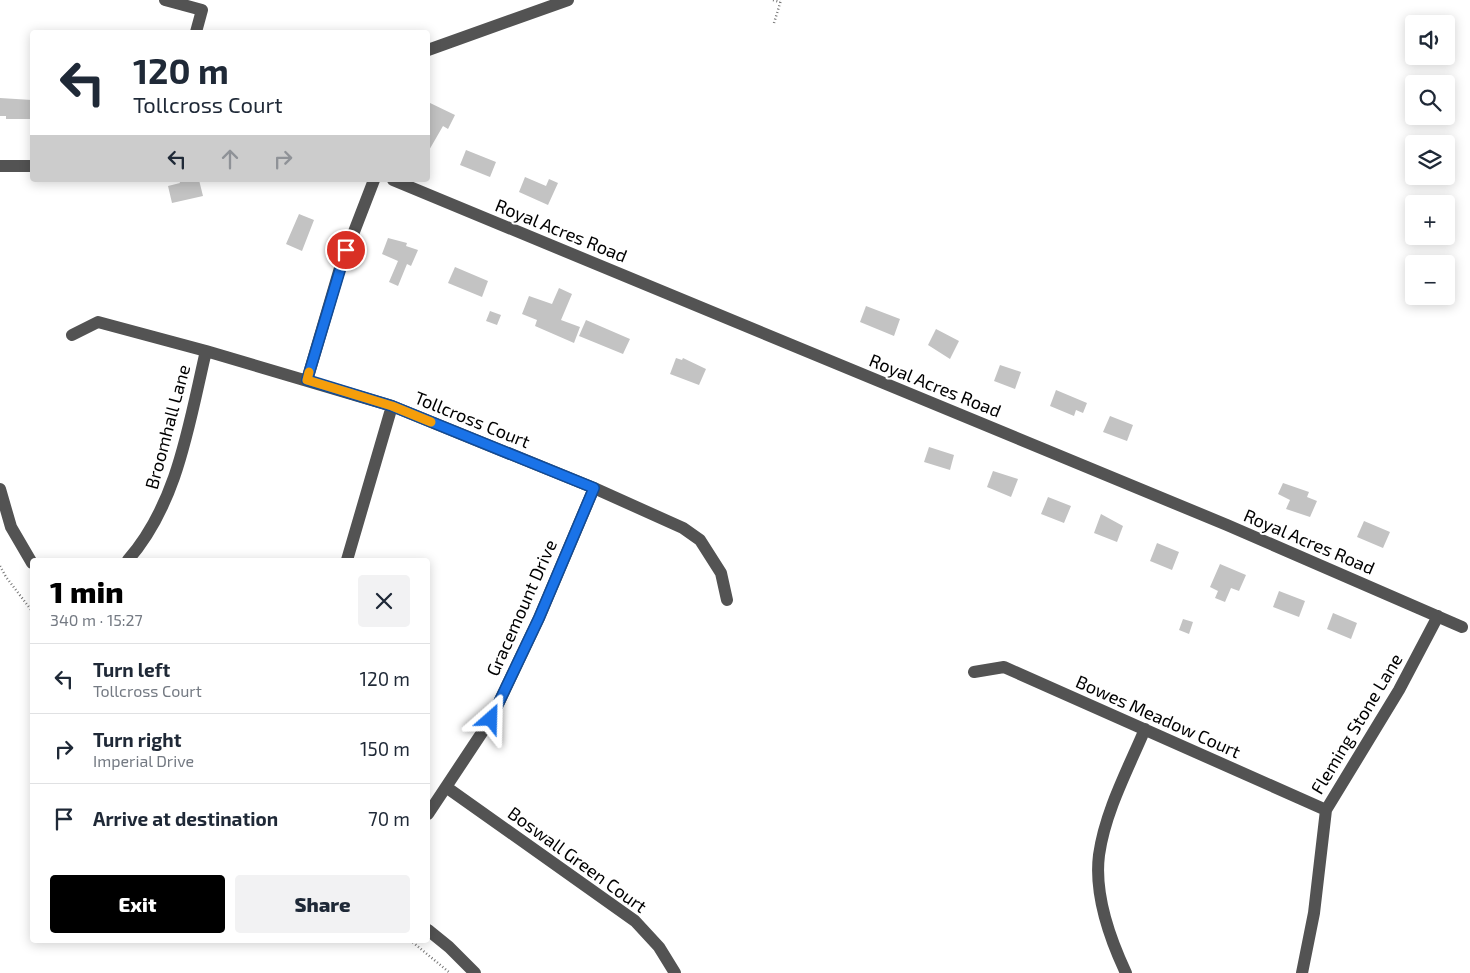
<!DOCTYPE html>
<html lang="en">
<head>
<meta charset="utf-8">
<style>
  :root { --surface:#fff; --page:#f2f2f3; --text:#1f2937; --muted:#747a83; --line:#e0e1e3; --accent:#000 }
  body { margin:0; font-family:"Exo 2",sans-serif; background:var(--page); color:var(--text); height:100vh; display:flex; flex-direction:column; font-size:19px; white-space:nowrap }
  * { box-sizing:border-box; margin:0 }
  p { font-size:16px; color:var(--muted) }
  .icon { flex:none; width:28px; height:28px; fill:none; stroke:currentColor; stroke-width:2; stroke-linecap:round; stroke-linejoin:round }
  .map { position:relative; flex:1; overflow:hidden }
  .panel { position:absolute; left:30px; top:558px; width:400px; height:385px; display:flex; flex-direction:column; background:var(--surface); border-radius:5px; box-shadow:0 2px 12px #0003 }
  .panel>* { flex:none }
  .hud { position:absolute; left:30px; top:30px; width:400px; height:152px; border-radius:5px; box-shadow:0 2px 12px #0003; background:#fff; color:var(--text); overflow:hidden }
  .tools { position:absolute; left:1405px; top:15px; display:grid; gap:10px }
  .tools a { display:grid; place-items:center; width:50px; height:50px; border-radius:5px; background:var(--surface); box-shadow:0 2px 12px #0003; font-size:25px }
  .pin { position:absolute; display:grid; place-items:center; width:42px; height:42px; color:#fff; margin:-21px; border:2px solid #fff; border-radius:50%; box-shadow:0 1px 5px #0007 }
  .me { position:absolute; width:55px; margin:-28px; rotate:25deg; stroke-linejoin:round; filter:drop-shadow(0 0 4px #0008) }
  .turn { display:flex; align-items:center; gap:18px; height:105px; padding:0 20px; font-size:22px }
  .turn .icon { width:65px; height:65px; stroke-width:2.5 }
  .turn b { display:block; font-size:35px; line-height:42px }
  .lanes { display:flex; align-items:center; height:48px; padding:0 20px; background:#0003; justify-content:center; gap:25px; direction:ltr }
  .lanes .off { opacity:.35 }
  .round { display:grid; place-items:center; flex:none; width:52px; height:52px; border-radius:5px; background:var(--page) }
  .head { display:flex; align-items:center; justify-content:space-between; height:85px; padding:0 20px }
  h1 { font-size:30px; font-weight:800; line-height:38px; color:var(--accent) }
  .action { display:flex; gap:10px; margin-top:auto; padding:10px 20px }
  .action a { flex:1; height:58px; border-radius:5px; background:var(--accent); color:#fff; font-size:20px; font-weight:800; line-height:58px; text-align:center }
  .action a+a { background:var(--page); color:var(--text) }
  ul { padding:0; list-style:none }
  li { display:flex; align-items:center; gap:15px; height:70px; padding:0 20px; border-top:1px solid var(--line) }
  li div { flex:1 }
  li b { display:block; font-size:19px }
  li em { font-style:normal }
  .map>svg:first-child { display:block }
</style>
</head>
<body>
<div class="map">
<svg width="1470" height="973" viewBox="0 0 1470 973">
  <rect width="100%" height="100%" fill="#fff"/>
  <path fill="#c3c3c3" d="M0,98L32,100V119H6V116H0Z
    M428,102L455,115L448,129L443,126L428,152Z
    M466,150L496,162L490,177L460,165Z
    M525,177L546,186L549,179L558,183L548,205L519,192Z
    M179,180H199L203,196L172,203L168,186L180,183Z
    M299,214L314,220L302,251L286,244Z
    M388,238L407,243L406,246L418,250L411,266L407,264L398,286L389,282L398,261L382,254Z
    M455,267L488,281L482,297L448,283Z
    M559,288L572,294L561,320L580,327L574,343L535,326L537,320L522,314L529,296L552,304Z
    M866,306L900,319L894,336L860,322Z
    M490,311L501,315L497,325L486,321Z
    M586,320L630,339L623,354L579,336Z
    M936,329L959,341L950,359L928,345Z
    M676,358L682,360L683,358L706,369L699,385L670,374Z
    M1000,365L1021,372L1015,389L994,381Z
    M1056,390L1087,403L1083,413L1076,410L1074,416L1050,406Z
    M1110,416L1133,425L1127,441L1103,432Z
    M929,447L954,455L950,470L924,462Z
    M993,471L1018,479L1011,497L987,487Z
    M1283,483L1309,492L1307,497L1317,501L1310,517L1286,509L1290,500L1278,494Z
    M1048,497L1071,506L1064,523L1041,514Z
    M1101,514L1123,526L1117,542L1094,533Z
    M1364,521L1390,532L1383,548L1357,537Z
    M1157,543L1179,552L1172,570L1150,561Z
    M1220,564L1246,575L1239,591L1231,588L1225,602L1215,598L1218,591L1210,587Z
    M1279,591L1305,601L1299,617L1273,607Z
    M1333,613L1357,623L1351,639L1327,629Z
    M1183,619L1193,622L1189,634L1179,630Z"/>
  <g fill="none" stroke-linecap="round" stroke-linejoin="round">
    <path stroke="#757575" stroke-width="2.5" stroke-dasharray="1 2.5" stroke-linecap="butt" d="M773,0L780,2
      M774,23L781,0
      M0,566L6,577L32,611
      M410,940L450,973"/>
    <path stroke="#535353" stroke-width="12" d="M165,0L202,10L196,32
      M428,50L568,0
      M0,166H32
      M393,180L1227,525L1462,627
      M72,335L98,322L206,351L392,406L594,488L683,528L700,540L721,573L727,600
      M307,380L340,268L374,180
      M0,489L11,527L32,563
      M128,560C178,503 189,423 206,351
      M347,560L392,406
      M974,672L1004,667L1326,810
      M446,787L635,921L659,947L675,973
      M428,814L491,719L539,618L594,488
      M428,930L449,947L475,973
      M1126,973C1109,937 1094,895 1099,855C1105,812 1128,769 1145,729
      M1302,973L1314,913L1326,810L1399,690L1438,616"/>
  </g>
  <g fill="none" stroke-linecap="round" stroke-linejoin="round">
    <g stroke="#114b97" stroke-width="12">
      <path id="route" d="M346,250L307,380L392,406L594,488L539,618L491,719"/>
    </g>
    <use href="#route" stroke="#1a73e8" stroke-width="9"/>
    <path stroke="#f59e0b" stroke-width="9" d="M309,372L307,380L392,406L431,422"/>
  </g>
  <g text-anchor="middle" stroke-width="4" stroke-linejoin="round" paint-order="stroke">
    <g font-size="18" fill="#000" stroke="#fff">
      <text transform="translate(561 231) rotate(22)" y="6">Royal Acres Road</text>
      <text transform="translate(935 386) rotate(22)" y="6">Royal Acres Road</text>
      <text transform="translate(472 420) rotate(22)" y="6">Tollcross Court</text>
      <text transform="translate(168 427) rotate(-75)" y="6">Broomhall Lane</text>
      <text transform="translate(1309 542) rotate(23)" y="6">Royal Acres Road</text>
      <text transform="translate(522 608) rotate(-66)" y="6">Gracemount Drive</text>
      <text transform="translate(1158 717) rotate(24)" y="6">Bowes Meadow Court</text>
      <text transform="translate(1357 724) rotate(-59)" y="6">Fleming Stone Lane</text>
      <text transform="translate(577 860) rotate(36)" y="6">Boswall Green Court</text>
    </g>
  </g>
</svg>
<div class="tools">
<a><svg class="icon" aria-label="sound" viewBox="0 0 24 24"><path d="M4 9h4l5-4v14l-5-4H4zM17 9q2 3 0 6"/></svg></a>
<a><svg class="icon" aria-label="search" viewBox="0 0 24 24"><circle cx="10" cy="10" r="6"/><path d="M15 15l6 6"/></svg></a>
<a><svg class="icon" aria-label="layers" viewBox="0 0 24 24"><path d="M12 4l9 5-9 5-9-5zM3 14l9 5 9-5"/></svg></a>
<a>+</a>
<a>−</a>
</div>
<div class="pin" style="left:346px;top:250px;background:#d93025"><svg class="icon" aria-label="arrive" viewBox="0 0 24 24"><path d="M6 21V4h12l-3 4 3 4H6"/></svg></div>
<svg class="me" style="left:491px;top:719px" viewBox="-20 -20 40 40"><path d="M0-17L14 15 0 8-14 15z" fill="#1a73e8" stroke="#fff" stroke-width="4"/></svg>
<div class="hud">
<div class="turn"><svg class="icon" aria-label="left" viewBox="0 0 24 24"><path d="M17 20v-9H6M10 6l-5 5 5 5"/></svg><div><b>120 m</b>Tollcross Court</div></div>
<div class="lanes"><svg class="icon" aria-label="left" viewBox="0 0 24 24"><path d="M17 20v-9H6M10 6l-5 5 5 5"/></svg><svg class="icon off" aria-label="ahead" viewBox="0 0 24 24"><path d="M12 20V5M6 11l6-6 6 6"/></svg><svg class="icon off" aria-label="right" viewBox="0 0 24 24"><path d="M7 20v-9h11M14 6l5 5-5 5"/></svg></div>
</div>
<section class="panel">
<div class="head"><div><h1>1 min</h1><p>340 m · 15:27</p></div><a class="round"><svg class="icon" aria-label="close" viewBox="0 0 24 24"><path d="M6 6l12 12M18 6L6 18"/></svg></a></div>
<ul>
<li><svg class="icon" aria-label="left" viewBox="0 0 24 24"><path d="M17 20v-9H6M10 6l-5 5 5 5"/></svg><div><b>Turn left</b><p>Tollcross Court</p></div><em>120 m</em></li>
<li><svg class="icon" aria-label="right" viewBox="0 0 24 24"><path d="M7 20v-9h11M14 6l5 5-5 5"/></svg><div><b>Turn right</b><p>Imperial Drive</p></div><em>150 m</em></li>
<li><svg class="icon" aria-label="arrive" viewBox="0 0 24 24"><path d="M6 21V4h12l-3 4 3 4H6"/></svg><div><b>Arrive at destination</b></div><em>70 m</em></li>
</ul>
<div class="action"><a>Exit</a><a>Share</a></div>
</section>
</div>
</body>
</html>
